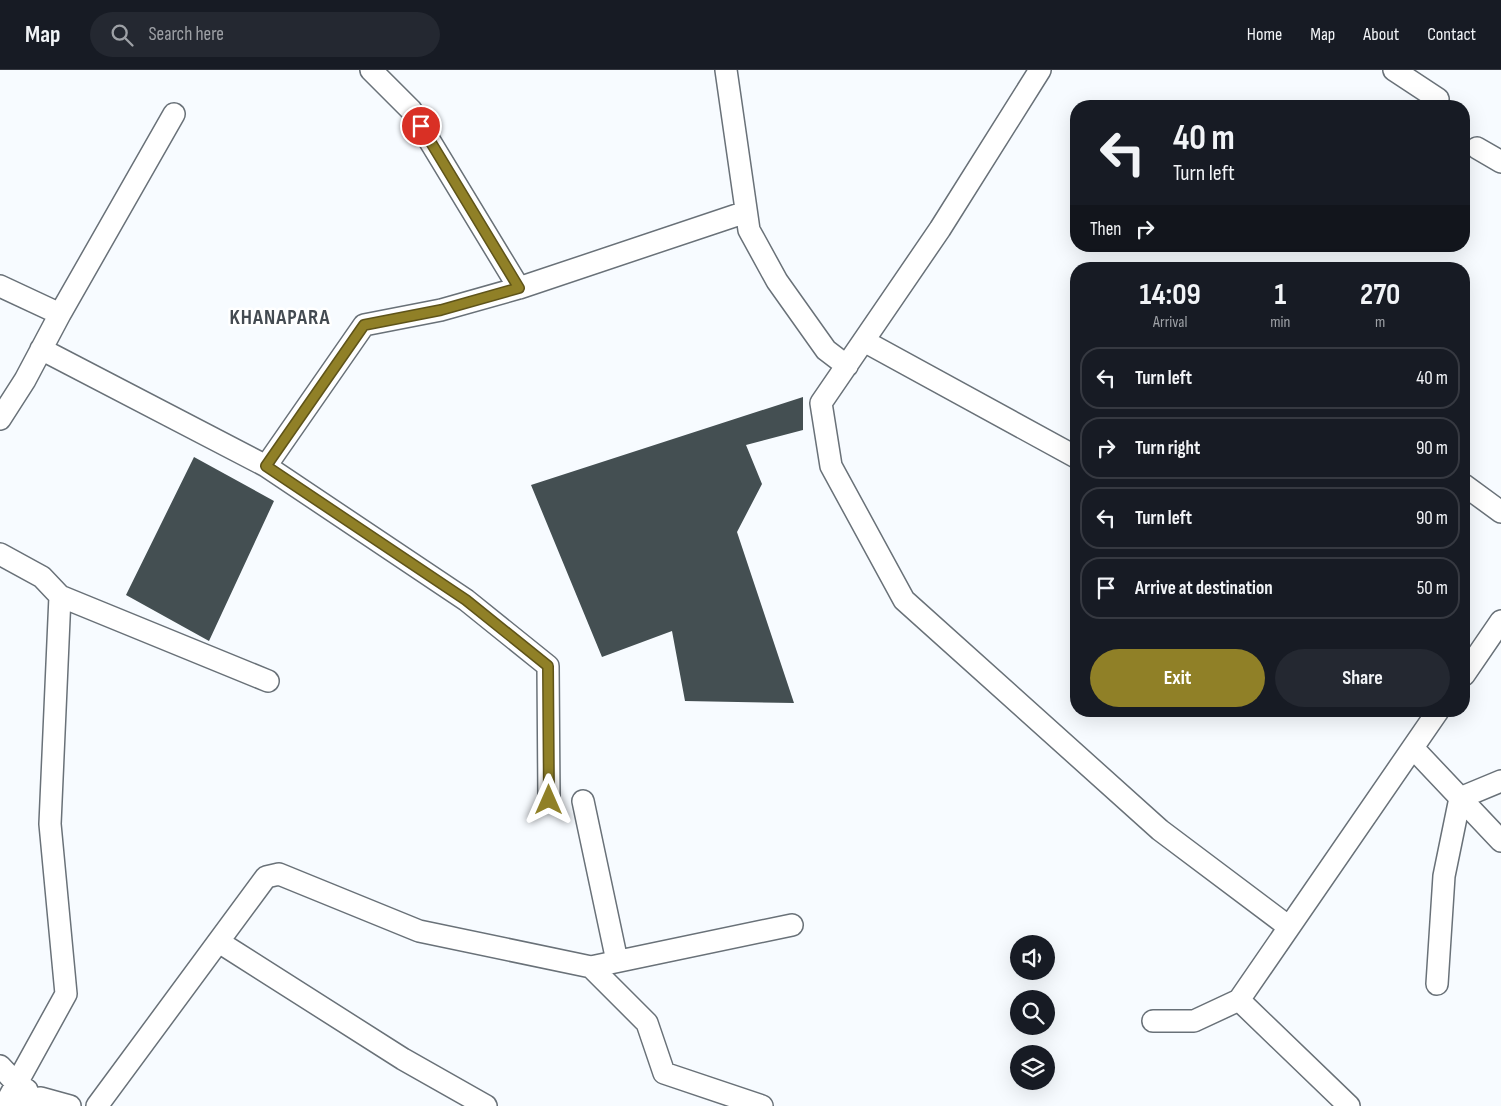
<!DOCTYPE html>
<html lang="en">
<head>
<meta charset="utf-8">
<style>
  :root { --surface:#171b24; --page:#242831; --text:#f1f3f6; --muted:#9ea1a6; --line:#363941; --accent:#908027 }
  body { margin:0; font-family:"Sofia Sans Condensed",sans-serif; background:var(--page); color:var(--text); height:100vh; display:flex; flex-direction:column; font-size:19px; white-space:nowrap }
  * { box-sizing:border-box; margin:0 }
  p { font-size:16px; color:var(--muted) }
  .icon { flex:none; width:28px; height:28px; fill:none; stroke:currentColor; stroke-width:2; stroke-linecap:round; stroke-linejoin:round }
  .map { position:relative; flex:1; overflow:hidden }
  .details { position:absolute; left:1070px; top:192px; width:400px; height:455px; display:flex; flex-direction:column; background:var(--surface); border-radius:20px; box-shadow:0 5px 20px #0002 }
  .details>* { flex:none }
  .banner { position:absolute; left:1070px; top:30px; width:400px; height:152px; border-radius:20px; box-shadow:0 5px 20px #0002; background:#171b24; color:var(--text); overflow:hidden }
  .fabs { position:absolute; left:1010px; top:865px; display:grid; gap:10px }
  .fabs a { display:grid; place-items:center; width:45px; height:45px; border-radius:50%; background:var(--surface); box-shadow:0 5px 20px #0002; font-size:25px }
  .pin { position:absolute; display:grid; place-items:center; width:42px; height:42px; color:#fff; margin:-21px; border:2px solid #fff; border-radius:50%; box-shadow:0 1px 5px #0007 }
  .me { position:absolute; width:55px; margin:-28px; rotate:0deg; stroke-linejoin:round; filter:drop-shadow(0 0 4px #0008) }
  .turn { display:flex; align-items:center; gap:18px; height:105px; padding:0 20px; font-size:22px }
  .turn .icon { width:65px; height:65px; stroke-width:2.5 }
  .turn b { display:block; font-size:35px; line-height:42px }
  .then { display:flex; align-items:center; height:48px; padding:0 20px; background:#0003; gap:10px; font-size:19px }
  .eta { display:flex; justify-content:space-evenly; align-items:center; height:85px; text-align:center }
  .eta b { font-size:30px; font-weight:700; line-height:35px }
  .action { display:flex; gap:10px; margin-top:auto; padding:10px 20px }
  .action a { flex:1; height:58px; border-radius:30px; background:var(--accent); color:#fff; font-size:20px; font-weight:700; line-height:58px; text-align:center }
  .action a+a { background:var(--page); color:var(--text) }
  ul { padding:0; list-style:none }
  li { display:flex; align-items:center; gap:15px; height:62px; margin:0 10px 8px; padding:0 10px; border:2px solid var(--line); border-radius:20px }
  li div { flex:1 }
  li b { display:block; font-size:19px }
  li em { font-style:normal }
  header { display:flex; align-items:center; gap:30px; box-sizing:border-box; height:70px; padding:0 25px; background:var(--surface); border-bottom:1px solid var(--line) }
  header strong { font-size:24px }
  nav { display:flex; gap:28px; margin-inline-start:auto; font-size:18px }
  .search { width:350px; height:45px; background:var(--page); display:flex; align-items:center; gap:12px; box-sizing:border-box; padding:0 18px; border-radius:28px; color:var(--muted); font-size:19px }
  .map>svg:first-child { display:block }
</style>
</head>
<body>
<header>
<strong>Map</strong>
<div class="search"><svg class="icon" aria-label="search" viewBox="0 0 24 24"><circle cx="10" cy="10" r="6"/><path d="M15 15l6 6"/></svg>Search here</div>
<nav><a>Home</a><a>Map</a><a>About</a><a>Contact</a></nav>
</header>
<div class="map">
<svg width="1501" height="1036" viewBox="0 0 1501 1036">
  <rect width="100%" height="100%" fill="#f7fbff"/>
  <path fill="#444f52" d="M803,327V360L746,375L762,414L737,462L794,633L685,631L672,561L602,587L531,415Z
    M194,387L274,431L209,571L126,525Z"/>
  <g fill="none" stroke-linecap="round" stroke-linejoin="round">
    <g stroke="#697178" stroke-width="24">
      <path id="street" d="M371,0L411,40L519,218
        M726,0L749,160L777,211L826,280L847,296
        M1040,0L940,159L821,333L831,396L904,530L1160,760L1289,857
        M1394,0L1438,29
        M1477,78L1501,92
        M0,216L60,244
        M864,271L1076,387
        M41,279L266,396L466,530L548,596L549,730
        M0,349L25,310L60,244L174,44
        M266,396L364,255L441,240L519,218L746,142
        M1464,415L1501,442
        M0,484L42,507L60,526L268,611
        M1464,605L1501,551
        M1413,678L1501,771
        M583,731L617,891
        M219,872L403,989L486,1036
        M591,897L647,953L664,1003L762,1036
        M1437,914L1444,806L1460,728L1501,711
        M1239,930L1349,1036
        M1153,951H1194L1239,930L1438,641
        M0,996L16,1013L27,1020
        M7,1031L66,924L50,754L60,526
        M2,1036L7,1031L41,1028L70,1036
        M97,1036L266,807L279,804L419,861L591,897L792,855"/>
    </g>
    <use href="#street" stroke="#fff" stroke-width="21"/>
  </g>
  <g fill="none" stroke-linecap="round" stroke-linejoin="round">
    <g stroke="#5e5319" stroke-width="12">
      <path id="route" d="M421,56L519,218L441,240L364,255L266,396L466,530L548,596L549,730"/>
    </g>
    <use href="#route" stroke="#908027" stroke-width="9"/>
  </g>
  <g text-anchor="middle" stroke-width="5" stroke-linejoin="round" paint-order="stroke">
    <g font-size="21" font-weight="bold" letter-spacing="1" fill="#434a51" stroke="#fff">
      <text x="280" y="254">KHANAPARA</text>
    </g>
  </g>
</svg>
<div class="fabs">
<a><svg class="icon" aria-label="sound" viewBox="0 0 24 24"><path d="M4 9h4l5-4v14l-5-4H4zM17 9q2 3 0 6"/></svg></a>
<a><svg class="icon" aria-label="search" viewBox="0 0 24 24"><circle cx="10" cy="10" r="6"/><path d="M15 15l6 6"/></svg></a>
<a><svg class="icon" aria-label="layers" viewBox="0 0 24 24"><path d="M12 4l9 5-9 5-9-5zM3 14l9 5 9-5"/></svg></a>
</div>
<div class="pin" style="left:421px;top:56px;background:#d93025"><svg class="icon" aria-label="arrive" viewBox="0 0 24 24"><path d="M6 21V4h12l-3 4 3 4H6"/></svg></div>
<svg class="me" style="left:549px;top:730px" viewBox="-20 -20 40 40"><path d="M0-17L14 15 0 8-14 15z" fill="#908027" stroke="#fff" stroke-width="4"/></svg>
<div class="banner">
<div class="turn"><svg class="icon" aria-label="left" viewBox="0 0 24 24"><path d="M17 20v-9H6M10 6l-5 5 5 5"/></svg><div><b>40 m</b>Turn left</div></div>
<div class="then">Then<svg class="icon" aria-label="right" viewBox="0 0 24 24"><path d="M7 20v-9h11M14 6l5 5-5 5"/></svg></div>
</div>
<section class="details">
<div class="eta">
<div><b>14:09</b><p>Arrival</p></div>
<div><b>1</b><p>min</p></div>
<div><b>270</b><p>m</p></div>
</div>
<ul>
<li><svg class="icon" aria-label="left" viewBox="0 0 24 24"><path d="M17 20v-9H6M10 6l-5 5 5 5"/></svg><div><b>Turn left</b></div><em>40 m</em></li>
<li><svg class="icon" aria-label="right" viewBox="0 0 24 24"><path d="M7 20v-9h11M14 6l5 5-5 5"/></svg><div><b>Turn right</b></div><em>90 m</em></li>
<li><svg class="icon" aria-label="left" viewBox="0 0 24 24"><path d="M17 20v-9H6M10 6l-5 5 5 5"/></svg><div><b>Turn left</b></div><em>90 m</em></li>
<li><svg class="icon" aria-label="arrive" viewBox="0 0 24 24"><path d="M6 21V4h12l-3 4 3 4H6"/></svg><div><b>Arrive at destination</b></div><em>50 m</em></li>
</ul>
<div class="action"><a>Exit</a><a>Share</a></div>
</section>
</div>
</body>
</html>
